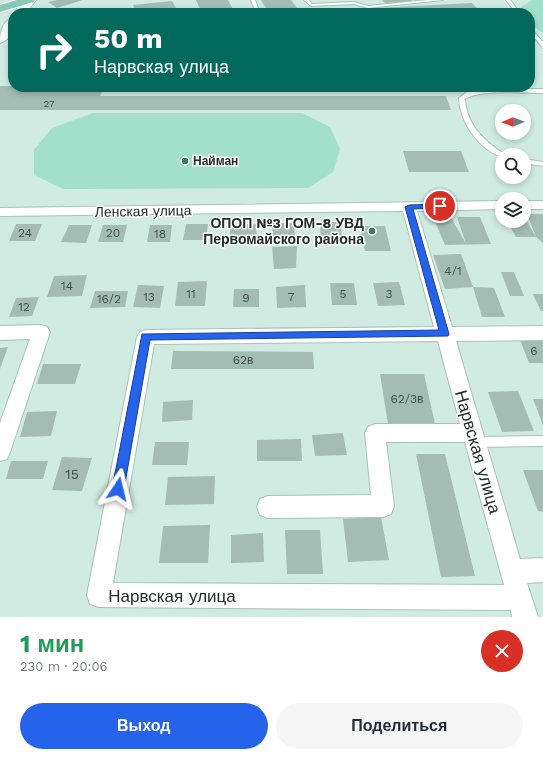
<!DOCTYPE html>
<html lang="ru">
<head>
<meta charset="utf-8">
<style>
  :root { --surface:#fff; --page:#f6f6f7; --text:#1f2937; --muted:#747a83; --accent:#2563eb }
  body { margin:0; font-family:"Work Sans",sans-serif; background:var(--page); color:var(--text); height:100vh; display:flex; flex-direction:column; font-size:15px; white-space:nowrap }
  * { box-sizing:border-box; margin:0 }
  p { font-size:13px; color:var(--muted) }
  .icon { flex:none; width:22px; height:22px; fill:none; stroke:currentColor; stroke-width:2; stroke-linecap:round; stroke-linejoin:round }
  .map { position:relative; height:617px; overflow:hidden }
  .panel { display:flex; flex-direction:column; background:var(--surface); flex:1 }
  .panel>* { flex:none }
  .top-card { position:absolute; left:8px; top:8px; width:527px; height:84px; border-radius:16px; box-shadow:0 2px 6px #0003; background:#00695c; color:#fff; overflow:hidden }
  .needle { width:26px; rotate:269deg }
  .fabs { position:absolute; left:495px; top:104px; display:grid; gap:8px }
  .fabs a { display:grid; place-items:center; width:36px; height:36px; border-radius:50%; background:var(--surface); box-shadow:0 2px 6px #0003; font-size:20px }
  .pin { position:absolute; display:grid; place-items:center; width:34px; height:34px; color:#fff; margin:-17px; border:2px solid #fff; border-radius:50%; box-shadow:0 1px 4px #0007 }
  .me { position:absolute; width:44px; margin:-22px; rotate:10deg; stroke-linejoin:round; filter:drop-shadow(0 0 3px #0008) }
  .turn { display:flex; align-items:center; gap:14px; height:84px; padding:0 20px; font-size:18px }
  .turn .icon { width:52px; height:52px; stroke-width:2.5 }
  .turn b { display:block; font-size:28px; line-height:34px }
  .round { display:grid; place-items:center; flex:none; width:42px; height:42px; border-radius:21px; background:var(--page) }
  .headline { display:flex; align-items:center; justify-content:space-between; height:68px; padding:0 20px }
  h1 { font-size:24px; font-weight:700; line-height:30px; color:#1e9e55 }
  .cta { display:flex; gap:8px; margin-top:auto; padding:8px 20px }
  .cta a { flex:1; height:46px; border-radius:24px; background:var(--accent); color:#fff; font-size:16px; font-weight:700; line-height:46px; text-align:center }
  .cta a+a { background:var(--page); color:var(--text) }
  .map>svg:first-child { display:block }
</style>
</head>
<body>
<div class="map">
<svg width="543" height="617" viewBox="0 0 543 617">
  <rect width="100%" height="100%" fill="#d0ebe1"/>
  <path fill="#a2e0cb" d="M532,0H543V33C534,27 530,25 530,13H525L521,7Z
    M93,113H302L330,127L340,149L333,172L308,188L63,189L34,175V150L52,128Z"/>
  <path fill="#a3bdb4" d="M57,0H83L57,8L48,2Z
    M196,0H228L235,13H202Z
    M261,0H291L301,13H269Z
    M382,0H412V1L386,4Z
    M172,1L179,13H116L135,10L133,5Z
    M472,3L477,8H504L507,13H380L377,8Z
    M0,86L104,87L100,96H446L451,110H0Z
    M403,151H461L469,172H409Z
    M527,214H543V243L536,237Z
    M524,216L536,237H516L507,221H524Z
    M457,217H480L491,244L445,245L434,219H452L466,244Z
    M320,222H340L342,238H321Z
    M272,223H294L295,238H273Z
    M16,224H42L35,241H9Z
    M186,224H208L206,240H183Z
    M256,224L257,240L230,241V225Z
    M69,225H92L86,243L61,242Z
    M103,225H127L123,242H98Z
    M150,225H172L170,242H147Z
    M360,226H385L391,251H365Z
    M297,246L296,268L274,269L272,247Z
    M461,254L473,287L494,288L505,317H482L473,287L445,289L433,255Z
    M501,272H514L524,296H510Z
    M87,275L82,296L47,297L54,276Z
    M207,281L205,306H175L178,282Z
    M399,282L405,305L378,306L373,283Z
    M330,283H354L357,305H332Z
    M138,285L164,286L160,308L133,307Z
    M305,285L306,307L277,308L276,287Z
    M234,289H259V307H233Z
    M95,291H128L125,307L90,308Z
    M533,294H543V311H541Z
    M39,297L32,316L9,317L16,298Z
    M543,339V363H529L520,340Z
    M8,347L0,369V348Z
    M173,351L313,352L314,369H171Z
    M43,364H81L75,384H37Z
    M380,374H424L435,424H388Z
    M518,391L534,431L502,432L488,392Z
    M533,399H543V425Z
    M193,400L192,420L162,422L163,402Z
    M57,411L51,436L20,437L27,412Z
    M343,433L347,455L315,456L312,435Z
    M301,439L302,461H257V440Z
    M155,442H189L187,465H152Z
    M416,454H445L475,576L441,577Z
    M62,457L92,458L82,491L52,490Z
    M11,461H48L43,479H6Z
    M523,470H543V512L538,511Z
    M215,476L214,504L165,505L168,477Z
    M381,517L389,560L348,562L343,519Z
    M210,525L208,563H159L163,526Z
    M285,530H320L323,574H287Z
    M263,533L264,562L231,563V535Z"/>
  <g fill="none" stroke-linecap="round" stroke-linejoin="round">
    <g stroke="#a8c2b9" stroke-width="2">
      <path id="lane" d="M251,0H255L260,13H256Z
        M304,0H309L312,4L354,2L368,6L427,0H443L368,8L354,4L311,6Z
        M506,0H510L520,13H516Z
        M530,28L543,42V48L530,32Z
        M493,89H543V93C525,93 479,89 465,99C467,125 483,140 504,154L505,155H502V157C478,149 460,122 459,98L467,92Z
        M524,159L543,162V166L524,163Z
        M543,436V446L476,447L472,445L471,442L472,439L476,437Z"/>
    </g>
    <g stroke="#a8c2b9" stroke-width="2">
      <path id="street" d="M502,201V209L417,211L452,327L543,326V340L456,341L520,559L543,558V582L527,583L538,617H512L511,610L99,607L90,604L87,595L137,337L140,332L146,330L434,327L403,211L0,216V208ZM438,341L460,424H375L368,427L365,433L371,495L268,496L260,499L257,507L260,515L268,518L383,517L391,514L394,506L386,442H465L504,585L113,583L154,344Z
        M524,201H543V209H524Z
        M41,325L47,327L50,332L10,452L7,459L0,461V423L30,339L0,340V326Z"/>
    </g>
    <g stroke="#a8c2b9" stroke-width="2">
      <path id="secondary" d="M24,0H36L26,13H14Z
        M13,18C13,28 11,40 0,43C0,33 2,21 13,18Z"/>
    </g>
    <g stroke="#fff" stroke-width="2">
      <path id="primary" d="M17,0H35L33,2L0,12V5Z"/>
    </g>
    <use href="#lane" fill="#fff" fill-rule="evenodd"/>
    <use href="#street" fill="#fff" fill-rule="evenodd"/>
    <use href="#secondary" fill="#fff" fill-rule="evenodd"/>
    <use href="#primary" fill="#89c7b7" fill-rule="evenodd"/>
  </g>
  <path fill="#2563eb" stroke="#184099" d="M440,204L443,205V208L413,209L449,334L448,336L150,340L124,489L122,493L118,494L114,493L112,489L142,334L439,330L405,207L409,205Z"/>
  <g fill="#397866" stroke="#fff" stroke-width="1.5">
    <circle cx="185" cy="161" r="4"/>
    <circle cx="372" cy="231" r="4"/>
  </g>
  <g text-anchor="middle" stroke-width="3" stroke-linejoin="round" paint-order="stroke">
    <g font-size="10" fill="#42504b">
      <text x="49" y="107">27</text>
    </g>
    <g font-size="12" font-weight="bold" fill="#222c28" stroke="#fff" text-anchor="start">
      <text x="193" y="165">Найман</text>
    </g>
    <g font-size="12" fill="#42504b">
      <text x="25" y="237">24</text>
      <text x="113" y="237">20</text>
      <text x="160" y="238">18</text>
      <text x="453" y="275">4/1</text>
      <text x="67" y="290">14</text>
      <text x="191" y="298">11</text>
      <text x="343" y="298">5</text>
      <text x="389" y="298">3</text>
      <text x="149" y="301">13</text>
      <text x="291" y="301">7</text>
      <text x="246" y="302">9</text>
      <text x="109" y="303">16/2</text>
      <text x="24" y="311">12</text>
      <text x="534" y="355">6</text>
      <text x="243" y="364">62в</text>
      <text x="407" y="403">62/3в</text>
    </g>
    <g font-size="14" fill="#222c28" stroke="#fff">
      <text transform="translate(143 211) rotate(-1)" y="5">Ленская улица</text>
    </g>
    <g font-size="14" font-weight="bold" fill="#222c28" stroke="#fff" text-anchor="end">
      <text x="364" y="228">ОПОП №3 ГОМ-8 УВД<tspan x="364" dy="16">Первомайского района</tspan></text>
    </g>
    <g font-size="14" fill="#42504b">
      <text x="72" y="479">15</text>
    </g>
    <g font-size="17" fill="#222c28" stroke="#fff">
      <text transform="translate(478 452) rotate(74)" y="6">Нарвская улица</text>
      <text x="172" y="602">Нарвская улица</text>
    </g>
  </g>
</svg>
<div class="fabs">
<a><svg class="needle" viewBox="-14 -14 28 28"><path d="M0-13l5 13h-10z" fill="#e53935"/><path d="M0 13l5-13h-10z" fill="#747a83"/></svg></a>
<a><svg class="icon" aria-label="search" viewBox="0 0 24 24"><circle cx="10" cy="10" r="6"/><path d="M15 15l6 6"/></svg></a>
<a><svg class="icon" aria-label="layers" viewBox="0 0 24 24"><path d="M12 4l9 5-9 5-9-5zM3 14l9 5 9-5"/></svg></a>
</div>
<div class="pin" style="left:440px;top:206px;background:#d93025"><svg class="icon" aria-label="arrive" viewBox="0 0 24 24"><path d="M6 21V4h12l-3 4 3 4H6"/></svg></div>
<svg class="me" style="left:118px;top:489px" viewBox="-20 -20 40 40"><path d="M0-17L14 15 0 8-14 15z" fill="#2563eb" stroke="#fff" stroke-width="4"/></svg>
<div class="top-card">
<div class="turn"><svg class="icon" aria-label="right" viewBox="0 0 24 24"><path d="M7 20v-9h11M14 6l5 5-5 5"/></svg><div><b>50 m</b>Нарвская улица</div></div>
</div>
</div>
<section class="panel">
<div class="headline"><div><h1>1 мин</h1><p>230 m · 20:06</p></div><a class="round" style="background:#d93025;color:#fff"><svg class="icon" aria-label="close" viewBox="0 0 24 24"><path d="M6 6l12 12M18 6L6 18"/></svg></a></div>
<div class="cta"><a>Выход</a><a>Поделиться</a></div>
</section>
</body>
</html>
